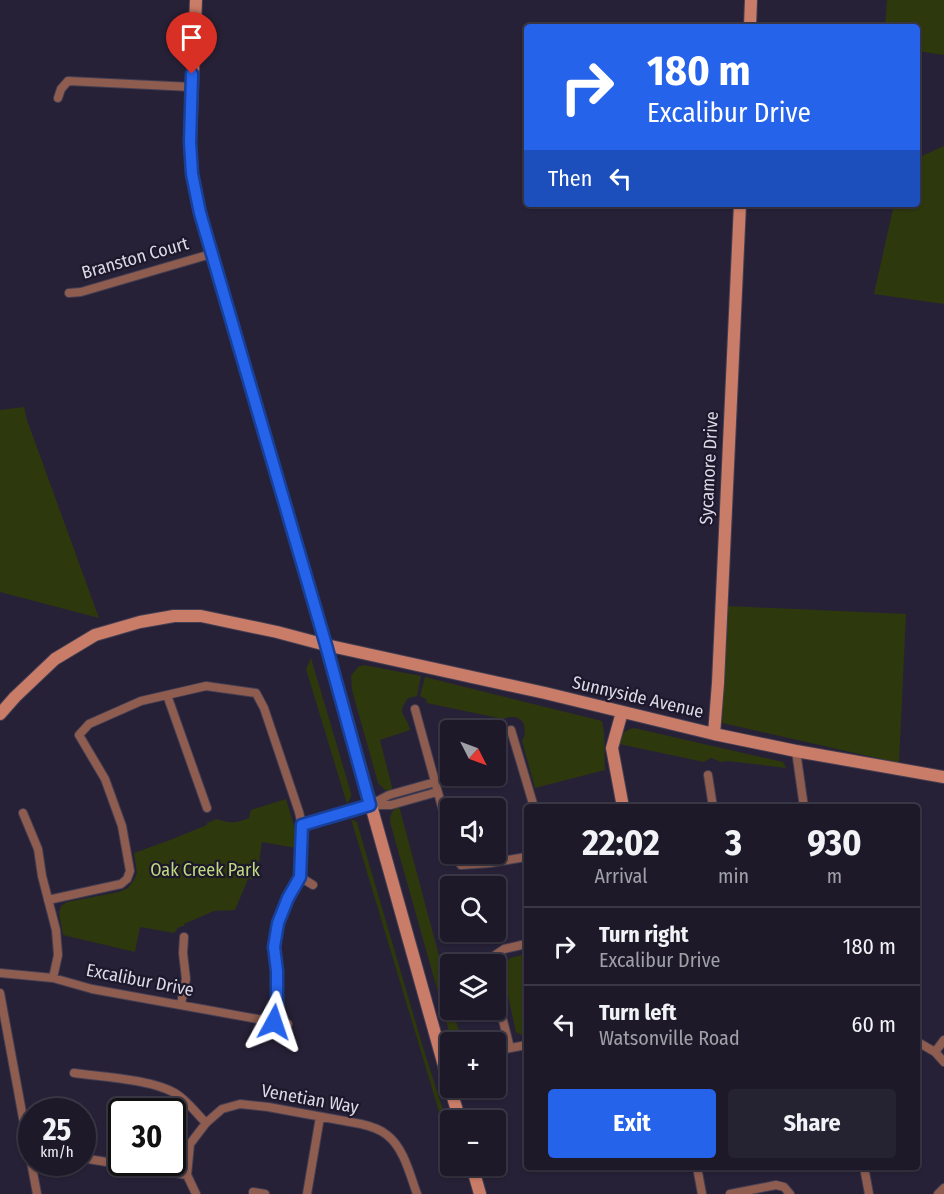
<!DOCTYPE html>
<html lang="en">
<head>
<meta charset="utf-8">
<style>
  :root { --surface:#1d1929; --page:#252231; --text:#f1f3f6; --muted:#a0a0a8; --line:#3b3846; --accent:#2563eb }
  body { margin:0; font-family:"Fira Sans Condensed",sans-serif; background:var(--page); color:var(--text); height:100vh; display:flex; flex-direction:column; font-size:22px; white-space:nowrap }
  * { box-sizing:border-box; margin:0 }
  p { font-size:20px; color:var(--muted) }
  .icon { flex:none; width:33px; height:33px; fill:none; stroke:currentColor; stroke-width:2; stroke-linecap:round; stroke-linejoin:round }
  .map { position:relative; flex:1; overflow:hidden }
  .drawer { position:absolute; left:524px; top:804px; width:396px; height:366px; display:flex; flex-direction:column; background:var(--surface); border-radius:6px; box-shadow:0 2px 4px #0004,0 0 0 2px var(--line) }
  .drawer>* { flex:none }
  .top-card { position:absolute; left:524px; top:24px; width:396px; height:183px; border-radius:6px; box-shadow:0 2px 4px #0004,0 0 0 2px var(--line); background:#2563eb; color:#fff; overflow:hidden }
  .needle { width:39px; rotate:132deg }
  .controls { position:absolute; left:440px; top:720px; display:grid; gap:12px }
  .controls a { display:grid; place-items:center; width:66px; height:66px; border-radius:6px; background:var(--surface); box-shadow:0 2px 4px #0004,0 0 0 2px var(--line); font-size:30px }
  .speed { position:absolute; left:18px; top:1098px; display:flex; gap:12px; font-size:30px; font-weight:700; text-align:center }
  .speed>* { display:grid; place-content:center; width:78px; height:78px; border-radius:50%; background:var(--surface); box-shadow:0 2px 4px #0004,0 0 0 2px var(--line); line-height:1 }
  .speed small { font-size:15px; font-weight:400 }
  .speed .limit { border:3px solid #111; border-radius:9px; background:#fff; color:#111 }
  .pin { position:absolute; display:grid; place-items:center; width:51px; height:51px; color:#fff; margin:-62px -26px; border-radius:50% 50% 50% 0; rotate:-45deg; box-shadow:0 0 6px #0007 }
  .pin .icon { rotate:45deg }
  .me { position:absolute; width:66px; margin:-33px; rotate:5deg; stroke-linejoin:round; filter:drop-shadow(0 0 4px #0008) }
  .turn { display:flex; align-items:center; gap:21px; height:126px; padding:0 24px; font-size:27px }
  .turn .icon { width:78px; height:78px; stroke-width:2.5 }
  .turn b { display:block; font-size:42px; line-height:51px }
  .then { display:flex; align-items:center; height:57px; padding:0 24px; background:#0003; gap:12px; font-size:22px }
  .eta { display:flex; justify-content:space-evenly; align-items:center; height:102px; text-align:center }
  .eta b { font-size:36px; font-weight:700; line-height:42px }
  .primary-button { display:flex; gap:12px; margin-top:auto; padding:12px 24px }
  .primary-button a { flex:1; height:69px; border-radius:6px; background:var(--accent); color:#fff; font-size:24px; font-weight:700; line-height:69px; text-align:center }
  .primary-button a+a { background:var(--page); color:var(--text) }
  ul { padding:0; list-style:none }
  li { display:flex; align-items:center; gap:18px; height:78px; padding:0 24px; border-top:2px solid var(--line) }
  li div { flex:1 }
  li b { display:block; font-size:22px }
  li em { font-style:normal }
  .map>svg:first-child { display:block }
</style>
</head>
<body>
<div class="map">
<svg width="944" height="1194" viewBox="0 0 944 1194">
  <rect width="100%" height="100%" fill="#272137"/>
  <path fill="#2d380d" d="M887,0H944V55L917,51L916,27H885Z
    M944,146V304L874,294L894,204H916L917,158Z
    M24,407L27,420L99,618L0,592V410Z
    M727,606L906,614L899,763L722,723Z
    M311,658L351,793V797L347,804L306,669Z
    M364,665L421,676L417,696L408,698C395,716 407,714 410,730L380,740L393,791L385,790L378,783L352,690L351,676L358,667Z
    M425,677L602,721C606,737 604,753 605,770L535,788L522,741L525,734L524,724L521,720L516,717H509L503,719L427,703L426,699L420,696Z
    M634,728L783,762L786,768L728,761L721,762L711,758L704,762L619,744C620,734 625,730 634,728Z
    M286,799L295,829L296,848L262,842L259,862H255L252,879H248L235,910L214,911L184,924V926L179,927L174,933L140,927L135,952L63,935L59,913L61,906L67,902L119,892L128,888L134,880L137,873L134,853L170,840L207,825V823L217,819C231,824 236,823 249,818L251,810Z
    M399,806L450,997V1010H453L462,1042H452L390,822C390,814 392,810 399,806Z
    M351,819L357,822L358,826L422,1044L450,1132V1148Z
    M526,954V1037H525L516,1032L505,982V966L510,958Z"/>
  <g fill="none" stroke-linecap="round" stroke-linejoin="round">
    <g stroke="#443e53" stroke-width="10">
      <path id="street" d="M58,98L61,89L68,81L192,87
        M69,293L81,292L211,254
        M167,695L207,808
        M415,709L450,836
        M511,730L534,807
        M796,751L804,807
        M708,775L713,807
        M373,805H391L437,792
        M23,813L38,849L42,876L56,930L58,955L53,978
        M455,854L461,865L490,863L526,857
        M300,877L313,885
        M48,900L121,884L127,879L130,871L122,826L105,779L79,735L89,724L141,701L206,686L256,693L264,708L299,812L302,825
        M491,964V958L504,949L526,944
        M0,973L53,978L92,989L274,1022L277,1005V971L274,947L278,923L287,898L300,877L302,825L370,805L389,795L435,782
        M495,989L510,1048
        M0,993L37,1194
        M181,1004L186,979L183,953L184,937
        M274,1022L288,1024
        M916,1041L935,1052L944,1062
        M495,1051L526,1045
        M935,1052L944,1040
        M74,1073C103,1077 150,1079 175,1093C187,1100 196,1113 206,1123
        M82,1158L187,1175
        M697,1167L702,1194
        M864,1167L869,1194
        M253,1192L265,1194
        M196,1194L187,1175L190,1144L206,1123L222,1109L240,1104L268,1107L361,1124C370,1126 380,1129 387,1135C404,1148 410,1175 417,1194
        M307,1194L320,1117
        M730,1194L776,1185L784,1187L790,1194
        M938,1194L944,1188"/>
    </g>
    <g stroke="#443e53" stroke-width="14">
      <path id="secondary" d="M196,0L190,143L192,174L200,213L326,645L450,1087
        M750,27L751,0
        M622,712L612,748L623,807
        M0,714L15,697L55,659L95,635L140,622L174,616H201L277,632L326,645L545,693L714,734L796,751L944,777
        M714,734L718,683L740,204
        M450,1088L460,1120
        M472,1166L480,1194"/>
    </g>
    <use href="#street" stroke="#8e5d50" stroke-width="8"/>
    <use href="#secondary" stroke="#c97c67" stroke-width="12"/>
  </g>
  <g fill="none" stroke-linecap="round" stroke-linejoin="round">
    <g stroke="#184099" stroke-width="15">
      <path id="route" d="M192,74L190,142L192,174L200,213L326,645L370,805L302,825L300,877L288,898L278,923L274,947L277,971V1005L274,1022"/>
    </g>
    <use href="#route" stroke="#2563eb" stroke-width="10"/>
  </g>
  <g text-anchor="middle" stroke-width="4.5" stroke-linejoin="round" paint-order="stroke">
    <g font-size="18" fill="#dcd9e7" stroke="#1d182c">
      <text transform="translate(135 258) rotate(-16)" y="6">Branston Court</text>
      <text transform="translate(709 468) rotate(-87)" y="6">Sycamore Drive</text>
      <text transform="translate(638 697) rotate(13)" y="6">Sunnyside Avenue</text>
      <text transform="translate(140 980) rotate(11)" y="6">Excalibur Drive</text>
      <text transform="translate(310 1099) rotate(10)" y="6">Venetian Way</text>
    </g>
    <g font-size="18" fill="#bfd97f" stroke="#1d182c">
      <text x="205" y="876">Oak Creek Park</text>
    </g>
  </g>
</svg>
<div class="controls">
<a><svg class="needle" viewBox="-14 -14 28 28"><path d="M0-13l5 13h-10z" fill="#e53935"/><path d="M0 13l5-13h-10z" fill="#a0a0a8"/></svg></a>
<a><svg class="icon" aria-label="sound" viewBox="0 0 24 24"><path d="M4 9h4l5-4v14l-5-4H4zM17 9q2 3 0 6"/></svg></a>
<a><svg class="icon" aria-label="search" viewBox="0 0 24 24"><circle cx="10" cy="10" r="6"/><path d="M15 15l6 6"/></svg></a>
<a><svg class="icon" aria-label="layers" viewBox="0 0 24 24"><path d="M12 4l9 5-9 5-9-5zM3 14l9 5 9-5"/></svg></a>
<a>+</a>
<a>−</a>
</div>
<div class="speed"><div>25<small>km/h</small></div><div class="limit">30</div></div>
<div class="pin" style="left:192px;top:74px;background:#d93025"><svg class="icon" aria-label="arrive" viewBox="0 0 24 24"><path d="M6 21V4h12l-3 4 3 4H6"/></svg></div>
<svg class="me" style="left:274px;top:1022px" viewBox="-20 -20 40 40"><path d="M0-17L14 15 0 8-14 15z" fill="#2563eb" stroke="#fff" stroke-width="4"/></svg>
<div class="top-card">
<div class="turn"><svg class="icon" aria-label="right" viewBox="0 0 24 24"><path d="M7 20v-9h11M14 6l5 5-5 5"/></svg><div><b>180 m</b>Excalibur Drive</div></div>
<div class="then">Then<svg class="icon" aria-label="left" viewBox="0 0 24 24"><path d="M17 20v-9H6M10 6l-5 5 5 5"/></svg></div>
</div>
<section class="drawer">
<div class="eta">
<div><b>22:02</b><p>Arrival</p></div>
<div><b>3</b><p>min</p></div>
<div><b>930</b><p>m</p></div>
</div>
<ul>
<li><svg class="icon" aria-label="right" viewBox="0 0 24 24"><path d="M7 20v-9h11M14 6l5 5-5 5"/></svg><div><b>Turn right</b><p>Excalibur Drive</p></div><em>180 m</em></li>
<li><svg class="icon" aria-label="left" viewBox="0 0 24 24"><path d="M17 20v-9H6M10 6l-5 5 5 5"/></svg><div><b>Turn left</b><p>Watsonville Road</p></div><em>60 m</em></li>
</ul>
<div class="primary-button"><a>Exit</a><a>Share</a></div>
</section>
</div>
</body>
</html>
